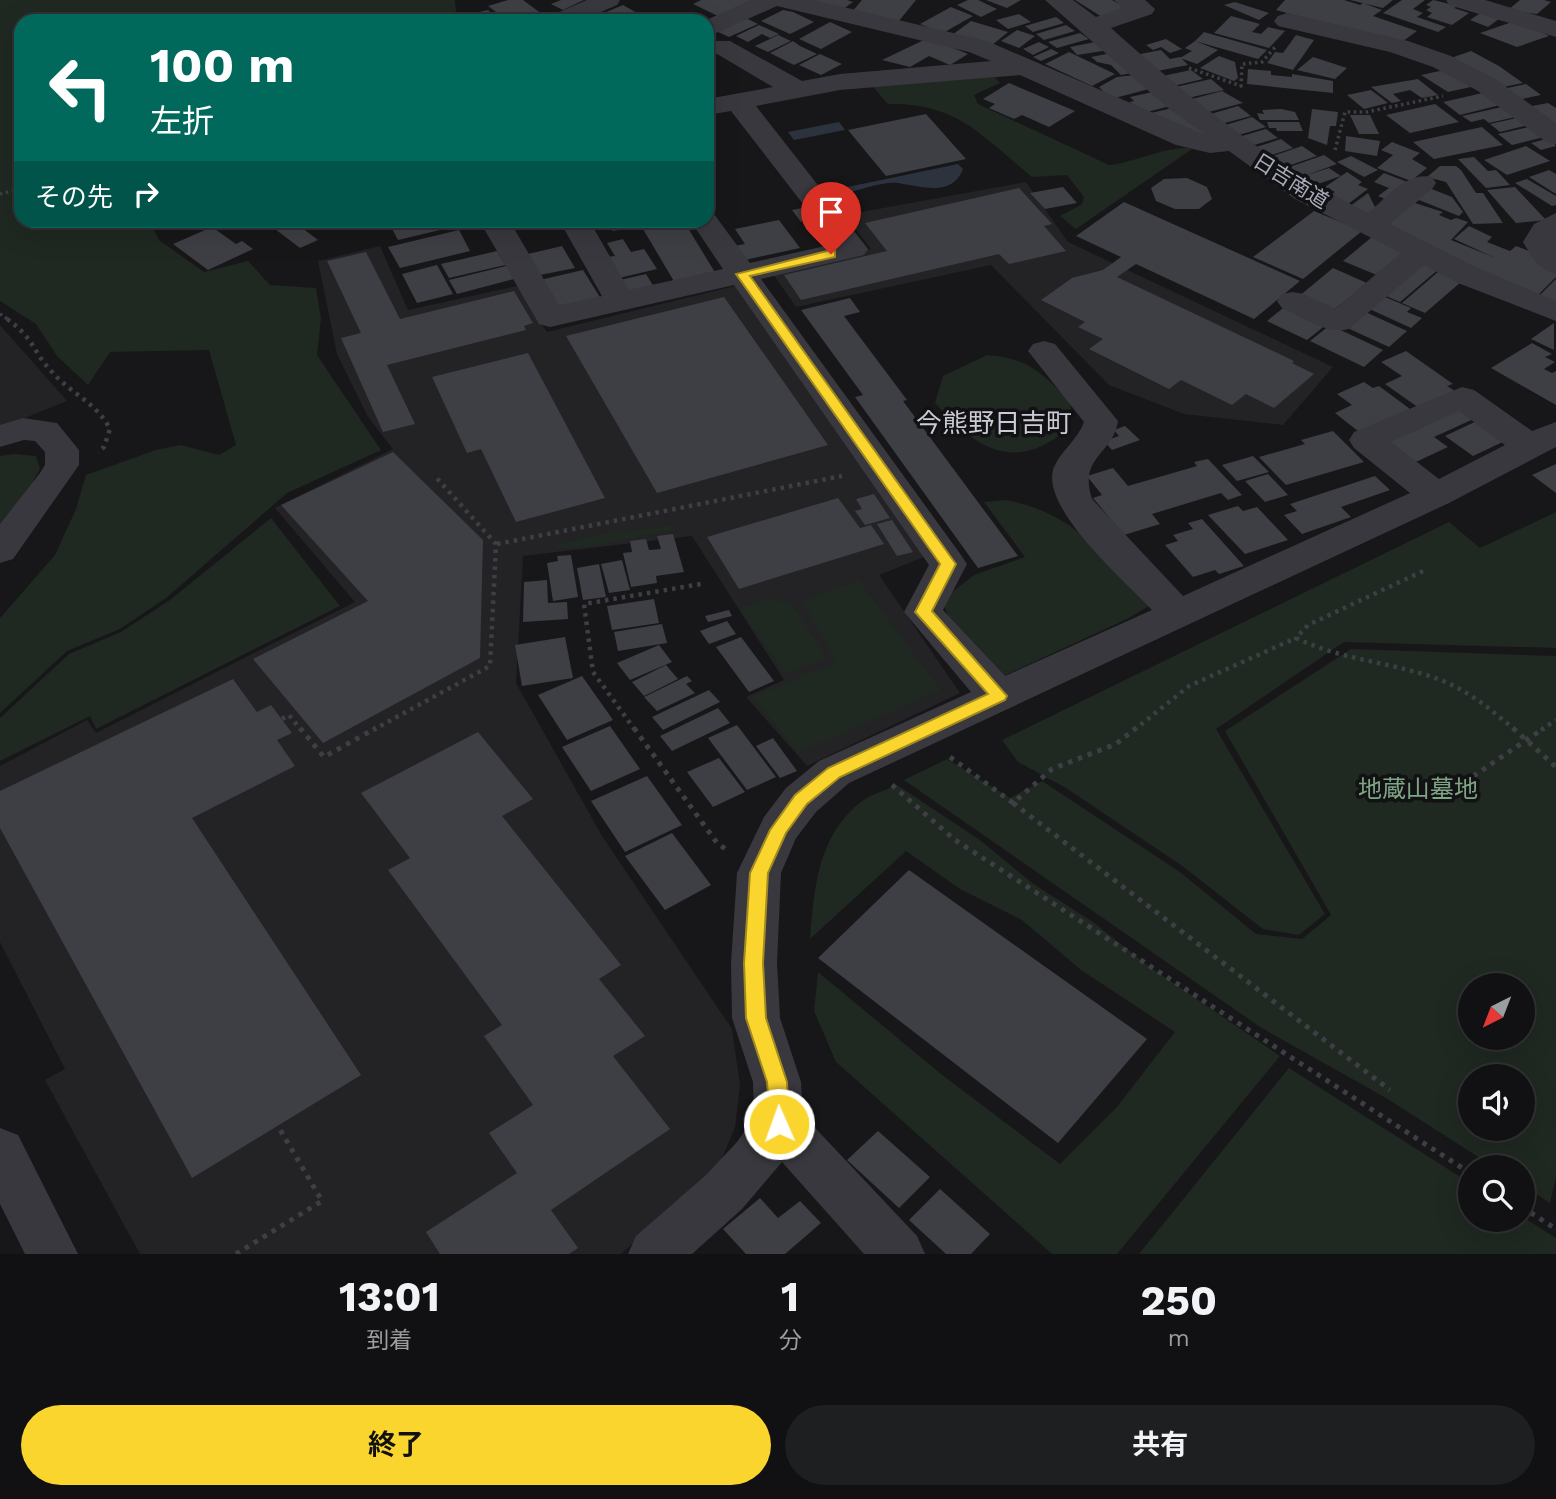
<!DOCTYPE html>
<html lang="ja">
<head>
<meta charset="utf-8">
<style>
  :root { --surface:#111113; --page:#1e1f21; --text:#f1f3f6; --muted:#9c9da0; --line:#303133; --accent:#fad52e }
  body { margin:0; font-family:"Work Sans","Noto Sans JP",sans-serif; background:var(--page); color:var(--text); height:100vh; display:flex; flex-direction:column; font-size:26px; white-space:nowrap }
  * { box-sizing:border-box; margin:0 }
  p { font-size:23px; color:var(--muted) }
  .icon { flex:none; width:38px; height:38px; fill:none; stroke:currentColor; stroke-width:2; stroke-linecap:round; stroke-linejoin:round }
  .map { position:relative; height:1254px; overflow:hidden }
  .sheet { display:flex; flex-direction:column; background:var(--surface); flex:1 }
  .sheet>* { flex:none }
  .hud { position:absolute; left:14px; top:14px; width:700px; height:214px; border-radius:21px; box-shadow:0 7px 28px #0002,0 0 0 2px var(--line); background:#00695c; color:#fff; overflow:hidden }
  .needle { width:46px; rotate:222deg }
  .buttons { position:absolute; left:1458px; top:973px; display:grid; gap:14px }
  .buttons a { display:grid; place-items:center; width:77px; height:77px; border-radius:50%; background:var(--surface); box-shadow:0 7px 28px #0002,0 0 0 2px var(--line); font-size:35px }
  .pin { position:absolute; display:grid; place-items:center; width:60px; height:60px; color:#fff; margin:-72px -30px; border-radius:50% 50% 50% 0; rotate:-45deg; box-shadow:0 0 7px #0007 }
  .pin .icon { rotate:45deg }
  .me { position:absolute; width:77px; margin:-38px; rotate:358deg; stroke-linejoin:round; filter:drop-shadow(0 0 5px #0008) }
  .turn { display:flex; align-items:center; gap:24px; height:147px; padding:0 21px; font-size:32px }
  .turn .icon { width:91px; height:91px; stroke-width:2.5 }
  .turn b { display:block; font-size:49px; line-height:60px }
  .then { display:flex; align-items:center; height:66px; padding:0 21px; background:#0003; gap:14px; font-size:26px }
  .eta { display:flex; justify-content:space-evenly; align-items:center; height:119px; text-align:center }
  .eta b { font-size:42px; font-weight:700; line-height:49px }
  .primary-button { display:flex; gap:14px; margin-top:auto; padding:14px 21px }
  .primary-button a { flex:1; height:80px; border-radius:42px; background:var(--accent); color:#111; font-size:28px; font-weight:700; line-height:80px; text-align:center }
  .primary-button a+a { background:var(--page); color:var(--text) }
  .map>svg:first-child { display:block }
</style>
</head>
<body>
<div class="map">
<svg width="1556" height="1254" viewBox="0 0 1556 1254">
  <rect width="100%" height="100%" fill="#171719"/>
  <path fill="#232326" d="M1026,182L1068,242L1333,367L1283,425L1184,414L1109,385L991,265L796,307L773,274L871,249L845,215Z
    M380,246L408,310L517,286L547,332L735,286L924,557L879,575L960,693L807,766L746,697L784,680L692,536L523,556L516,683L602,836L732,1029L740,1085L735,1127L719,1166L621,1254H140L45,1080L65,1069L0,942V766L87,720L96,733L355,602L275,508L393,449L368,417L337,354L318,261Z
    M0,325L67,401L0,428Z"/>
  <path fill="#1f2821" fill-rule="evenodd" d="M0,0H455L456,11L450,21H21V220L149,221L159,240L204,272L248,261L270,285L316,288L321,318L317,355L381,450L287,493L166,598L120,629L67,651L0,713V618L55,555L76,509L86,475L156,450L181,445L219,455L236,445L209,350L110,352L88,385L57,356L36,324L0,301Z
    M994,77L1000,83L974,95L978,104L1109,165C1132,163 1175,143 1192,149L1076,229L1060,216L1082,204L1084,197L1067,175L1032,177C983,137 957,102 888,104L873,87Z
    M987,355C1029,358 1043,374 1071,403L1070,427C1016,474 977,450 935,403L943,376Z
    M14,454L36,456L40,469L28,490L0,524V456Z
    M1006,500C1078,514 1102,555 1149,606L1127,619L995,680L948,616L942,600L974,575L1025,557L984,502Z
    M1556,512V648L1344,642L1216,729L1325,914L1299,935L1263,929L1181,865L1066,788L1018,762L1002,740L1449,522L1480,548Z
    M271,518L340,606L96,729L90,716L0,761V718L69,654L121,632L170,600Z
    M676,525V529L594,546L557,549L555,545L605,533Z
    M859,580L941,690L798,753L753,697L836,662L802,601Z
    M770,598L792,605L827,658L785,674L739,608Z
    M1351,649L1556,656V1178L1550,1203L1523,1185L1522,1167H1494L1386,1098L1260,1027L904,780L947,759L1010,798L1042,781L1180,872L1256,934L1302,939L1331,915L1225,731ZM1470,985H1522V1038H1470ZM1470,1076H1522V1129H1470Z
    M897,785L980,840L1032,883L1093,922L1147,965L1280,1056L1117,1254H1052L836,1062L814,1011L818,972L941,1074L1060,1164L1116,1108L1175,1032L1081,970L1022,920L960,889L906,851L810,939C814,887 818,835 862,801C872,794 886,790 897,785Z
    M1289,1068L1470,1183V1220H1522L1523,1217L1556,1238V1254H1139Z"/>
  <path fill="#2c333e" d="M839,122L845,130L794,140L788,132Z
    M958,164L963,169C952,198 920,186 898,183C882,181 858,191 842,194L838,189Z"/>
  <path fill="#3e3f44" d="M508,0H523L546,17L533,21H508L488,6Z
    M561,0H584L563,10L551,4Z
    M701,0H750L753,1L720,17L693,4Z
    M811,0H847L853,2L843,9Z
    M862,0H916L898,22L851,13Z
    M968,0H978L997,9L981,17L957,5Z
    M986,0H1021L1007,8Z
    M1075,0H1112L1127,9L1102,17Z
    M1285,0H1344L1360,5L1363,3L1382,10L1373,16L1417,31L1399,44L1276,10Z
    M1350,0H1393L1383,8Z
    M1402,0H1425L1413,9L1423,13L1417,17L1446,27L1438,32L1383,13Z
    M1433,0L1458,6L1454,8L1469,13L1452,25L1427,17L1432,13L1426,10L1431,7L1426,5Z
    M1520,0H1544L1551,2L1537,14L1508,10Z
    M1235,2L1269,13L1259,20L1224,5Z
    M623,5L646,18L638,21H607L597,16Z
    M951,7L973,16L943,33L920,24Z
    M488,10L499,21H468L463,16Z
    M783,10L793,12L814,22L790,34L761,21Z
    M1482,12L1500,18L1488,27L1470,20Z
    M1019,14L1031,22L1008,29L996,20Z
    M1231,16L1260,24L1252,32L1261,34L1268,27L1285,31L1269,48L1214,33Z
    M744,17L758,24L729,37L716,31Z
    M1056,17L1064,23L1033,32L1025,26Z
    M971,21L1008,32L991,46L952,35Z
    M1515,21L1530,29L1534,28L1549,36L1517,47L1480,33Z
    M830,22L852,32L821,49L799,39Z
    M759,25L779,34L770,38L762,34L748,42L736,36Z
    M1066,25L1075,31L1044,40L1036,34Z
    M1017,30L1035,36L1019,48L1001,41Z
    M1204,32L1267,50L1258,59L1195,41Z
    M1080,33L1089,39L1057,48L1048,42Z
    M778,35L791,41L768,52L755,46Z
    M1296,35L1314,40L1293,70L1267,63L1275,52L1283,53Z
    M928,38L968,54L950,65L929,56L910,67L882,60Z
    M1166,39L1182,49L1170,53L1161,47L1153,50L1146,45Z
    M793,41L800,46L817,54L794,65L770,53Z
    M1100,41L1109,50L1077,55L1070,47Z
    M1195,41L1218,50L1197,64L1180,58L1192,51L1185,48Z
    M1039,42L1049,47L1033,55L1023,49Z
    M1051,49L1059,53L1041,61L1033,57Z
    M1161,50L1170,59L1180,57L1188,65L1152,72L1135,55Z
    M1471,51L1499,66L1523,83L1498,88L1448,59Z
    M1069,52L1115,74L1092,86L1045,64Z
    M1111,53L1132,73L1121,75L1111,65L1097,62L1091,57Z
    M820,54L842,64L821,75L799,65Z
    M1219,56L1235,62L1238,78L1234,81L1200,68Z
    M1313,57L1347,68L1335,79L1297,70Z
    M1248,69L1271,71V75L1292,77V74L1333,81V93L1247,84Z
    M1449,69L1475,86L1448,92L1421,75Z
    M1191,70L1203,79L1169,87L1158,77Z
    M1134,75L1149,89L1111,99L1099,87L1117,77Z
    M1211,79L1224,90L1183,99L1171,88Z
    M1418,79L1438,95L1422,98L1410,90L1393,94L1401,101L1392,103L1371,87Z
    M1009,83L1075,111L1049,127L1022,115L1014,119L989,108L995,104L983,99Z
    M1526,84L1541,95L1517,100L1503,89Z
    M1371,90L1388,103L1364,109L1347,95Z
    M1222,91L1243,103L1201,114L1185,101Z
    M1153,92L1170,106L1147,112L1129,102L1134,101L1130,97Z
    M1487,92L1504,104L1460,115L1443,102Z
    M1548,103L1556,108V128L1527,107Z
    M1435,104L1459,122L1410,133L1386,115Z
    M1238,106L1251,116L1217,125L1204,116Z
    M1506,106L1520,116L1489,123L1484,119L1471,122L1462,116Z
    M1177,107L1213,139L1151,113Z
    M1281,109L1295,112L1299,120H1260L1257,113L1264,114L1262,110Z
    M1312,109L1338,112L1336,126H1330L1327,145L1308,138Z
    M926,114L966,159L886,176L848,130Z
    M1350,115H1370L1379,134H1359Z
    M1252,117L1266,127L1232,137L1219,127Z
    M1517,118L1528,125L1500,132L1490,124Z
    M1267,122H1299L1303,131H1277L1276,128H1269Z
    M1534,126L1548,136L1512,145L1498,134Z
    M1482,127L1503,145L1434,159L1413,142Z
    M1266,129L1278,138L1247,147L1235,138Z
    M1346,136L1380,141L1377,156L1345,151Z
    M1550,138L1556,146L1541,150L1531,143Z
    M1281,139L1293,148L1262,158L1250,149Z
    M1392,142L1420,153L1412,159L1427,168L1411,181L1377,168L1393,155L1381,150Z
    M1302,146L1317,156L1279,169L1264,159Z
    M1526,146L1550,161L1507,175L1484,160Z
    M1324,155L1337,164L1304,176L1329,168L1341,176L1309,187L1281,170Z
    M1351,156L1378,170L1364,177L1337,162Z
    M1474,157L1488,171L1496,170L1510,185L1486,188L1458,159Z
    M1440,166H1456L1461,170L1476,193H1483L1503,223L1473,224L1446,182L1427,177Z
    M1549,170L1556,174V194L1529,177Z
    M1347,172L1362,182L1358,185L1368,189L1344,207L1325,198L1335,192L1325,187Z
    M1384,173L1415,185L1394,203L1378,196L1389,188L1374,182Z
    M1187,178L1207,187L1212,199L1199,209H1175L1156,201L1151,188L1164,179Z
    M1527,179L1556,196V205L1552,206L1515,183Z
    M1424,186L1452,197L1463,212L1459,216L1419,200L1415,203L1443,212L1439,215L1451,220L1456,218L1468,222L1451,240L1493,257L1454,239L1469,226L1492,237L1487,242L1510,251L1516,246L1529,251L1556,271V277L1536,297L1379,224Z
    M1063,187L1077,203L1045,209L1030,193Z
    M1515,187L1546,220L1516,223L1487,190Z
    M1019,188L1052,224L1044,226L1066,251L1009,264L999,254L801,300L784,275L887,251L865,223Z
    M1368,193L1378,213L1371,219L1346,209Z
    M1124,202L1300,281L1254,319L1136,264L1117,277L1294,361L1292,363L1314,374L1274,408L1246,394L1232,405L1181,380L1169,389L1089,349L1103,339L1078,327L1085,322L1041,300L1072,278L1103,270L1121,257L1076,236Z
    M807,207L816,218L801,222L792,210Z
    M1314,211L1362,231L1303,279L1253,257Z
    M409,220H458L461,225L398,240L390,225Z
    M607,220H630L634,227L613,231Z
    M658,220H683L716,274L675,283L640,224Z
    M779,220L800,248L745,260L735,246L745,244L735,229Z
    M293,221L318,240L300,248L275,229Z
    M212,227L236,244L242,241L253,249L208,270L173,244Z
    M459,230L470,251L400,268L388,247Z
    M1372,237L1408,252L1379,276L1343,261Z
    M623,239L631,252L644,249L657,269L619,278L607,257L615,256L607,243Z
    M562,246L575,268L540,275L528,254Z
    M497,251L505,265L449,278L441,264Z
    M366,252L400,319L514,291L533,323L524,326L526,330L387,365L415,424L383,432L341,338L361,333L327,261Z
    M1419,259L1440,268L1400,302L1379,293Z
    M437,265L453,294L417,303L402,274Z
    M506,266L514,279L457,294L449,280Z
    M1333,268L1367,283L1331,312L1298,297Z
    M583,270L601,299L556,309L540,280Z
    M1438,272L1461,282L1425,313L1402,303Z
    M646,274L654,287L627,293L620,280Z
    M1556,279V305L1538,297Z
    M1378,294L1411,308L1407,312L1422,318L1411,328L1363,306Z
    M724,297L828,445L657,493L566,336Z
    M850,298L860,312L844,316L907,400L903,401L1018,556L978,568L855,397L863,395L801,310Z
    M1287,305L1327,324L1307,340L1267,321Z
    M1359,309L1407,331L1389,347L1341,325Z
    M1554,323V350L1531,339Z
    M1330,325L1383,350L1364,367L1310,341Z
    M1532,343L1552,354L1545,357L1555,362L1544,369L1552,373L1556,371V405L1491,368Z
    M1406,351L1453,384L1447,386L1455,391L1419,408L1385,384L1402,376L1381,362Z
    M528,353L605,498L516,522L481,449L467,453L432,377Z
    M1364,382L1373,388L1379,386L1410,409L1363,435L1335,413L1352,405L1337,394Z
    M1460,403L1478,417L1434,437L1448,447L1405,467L1373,442Z
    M1481,419L1509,439L1473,456L1445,436Z
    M1125,426L1140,440L1112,450L1104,441L1119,436L1114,430Z
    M1333,431L1364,462L1286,485L1259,457L1305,444L1301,440Z
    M393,452L483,540L480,658L323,743L253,659L368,601L281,505Z
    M1253,456L1269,472L1237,481L1222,465Z
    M1208,459L1242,495L1228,500L1221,493L1152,514L1160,524L1124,535L1093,498L1102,495L1087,476L1113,468L1128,486L1197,466L1194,462Z
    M1556,464V493L1532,475Z
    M1268,474L1288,495L1265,502L1245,481Z
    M1375,476L1390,490L1341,507L1351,517L1302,534L1284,515L1297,511L1290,504Z
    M874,494L890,518L865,525L855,511L862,509L856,499Z
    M838,498L860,528L871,525L884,544L739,589L707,537Z
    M1238,506L1243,511L1257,507L1288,540L1245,554L1208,515Z
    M1202,519L1244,566L1219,574L1215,570L1193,577L1165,545L1178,541L1173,535L1193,529L1188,523Z
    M892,520L913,552L897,556L877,524Z
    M673,534L684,572L656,576L657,583L631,587L623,553L632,552L630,541L646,539L649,550L661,549L657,536Z
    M571,555L578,597L553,601L547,563L558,561L557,556Z
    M622,560L630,590L609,593L601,564Z
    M599,564L606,597L583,600L577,568Z
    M547,580L548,603L567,602L568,619L523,622L524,582Z
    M654,599L659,623L612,630L607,606Z
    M729,610L732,616L708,622L705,616Z
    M727,621L736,634L709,644L700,631Z
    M662,624L667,643L618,651L614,632Z
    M565,637L573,678L522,686L515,645Z
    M741,637L774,681L749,692L716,647Z
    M659,645L672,662L630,680L617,663Z
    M666,665L678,679L644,696L632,682Z
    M582,676L613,720L567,740L538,695Z
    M687,676L692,681L686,684L695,693L657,711L644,697Z
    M233,679L257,712L271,705L292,733L277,740L295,766L192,818L361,1075L192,1178L0,828V791Z
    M709,690L720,702L663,730L652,717Z
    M718,708L730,723L672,751L660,736Z
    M737,725L776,777L747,790L708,738Z
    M610,726L640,769L591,791L562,747Z
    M478,732L533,799L502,816L621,965L599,979L645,1036L613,1056L670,1129L551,1210L578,1248L569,1254H440L426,1232L517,1173L489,1133L533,1105L484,1036L502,1025L388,870L410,858L361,793Z
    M773,738L797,771L780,778L756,746Z
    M719,758L745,792L713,807L687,772Z
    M647,776L682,825L625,852L591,801Z
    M672,833L711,885L665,910L625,856Z
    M909,870L1147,1039L1058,1143L818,958Z
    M878,1131L930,1177L899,1208L847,1160Z
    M940,1189L990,1234L971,1254H946L909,1220Z
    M760,1198L778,1218L800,1201L821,1223L785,1254H746L723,1229Z"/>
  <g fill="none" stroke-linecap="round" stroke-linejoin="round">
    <path stroke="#3e3f45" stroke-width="3.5" stroke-dasharray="2.5 3.5" stroke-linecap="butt" d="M1189,68L1241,86L1242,64L1262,62L1277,45
      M1335,150L1345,112H1367L1443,96
      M0,194L21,189
      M0,314L9,320"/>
    <path stroke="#3e3f45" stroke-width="4.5" stroke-dasharray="3.5 5" stroke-linecap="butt" d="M7,319C35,339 32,351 52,372C70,393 97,403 110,429L104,447L98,452
      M497,544L842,476
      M1423,571L1308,625L1296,638C1343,661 1395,662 1443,681C1470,692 1493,711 1515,730
      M282,719L289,715L301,730
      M373,730L490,666L496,544L434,475
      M635,730L593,672L584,604L701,584
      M1134,730L1189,686L1296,638
      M1541,730L1556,720"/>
    <path stroke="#3e3f45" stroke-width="5" stroke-dasharray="4.5 6" stroke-linecap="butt" d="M300,728L324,757L376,728
      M634,728L717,843L727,850
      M1513,728L1556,767
      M950,757L1013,803L1052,769L1116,744L1136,728
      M892,785L955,840L1470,1173
      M1456,788L1544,728
      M1013,803L1390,1090
      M1522,1207L1556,1229
      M236,1254L322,1201L278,1126"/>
    <path fill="#38383e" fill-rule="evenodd" d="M587,0H620L617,5L580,21H546L550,16Z
      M751,0H814L987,41L1207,136L1168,108L1045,0H1073L1096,17L1122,8L1114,0H1145L1155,9L1152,14L1111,28C1190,99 1272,165 1368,213C1386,198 1407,171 1432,177L1436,183L1432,189L1390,224L1480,269L1556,301V321L1458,283L1424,265L1349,329C1326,335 1303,317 1282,308L1277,301L1282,294L1293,292L1304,294L1335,309L1401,253L1295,199L1229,151L1210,153L1176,145L1020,75L840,90L756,106L868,249L864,255L761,279L961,555L967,564L943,610L1005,676L1152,610C1126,582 1038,507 1054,467C1061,451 1078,439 1084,422L1028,351L1033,344L1044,341L1055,344L1118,421C1113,455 1078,456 1092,499L1183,596L1410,493L1354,448L1349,440L1354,432L1462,387L1474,390L1532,431L1556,422V447L1449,503L849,783L816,812L796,838L781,873L777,963L780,1018L801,1082L803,1115L917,1236L925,1254H864L782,1162L742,1209L692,1254H628L636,1236L706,1175L737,1142L754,1118L753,1082L732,1018L731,963L737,873L764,817L786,788L819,761L971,692L904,612L929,565L734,285L550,327L539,324L479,220H509L559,305L602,296L559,220H589L629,290L723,269L690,220H707V212L714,214L750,263L834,244L731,111L707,115V99L773,87L712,51L708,46L712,41H730L802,81L840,74L991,61L969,52L777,6L707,37V21H704ZM1459,411L1505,445L1439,479L1391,442Z
      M1446,0H1485L1556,21V37L1449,5Z
      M1287,13L1408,41L1451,56L1497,80L1556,123V144L1546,142L1478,91L1433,67L1390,52L1278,26L1274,21L1278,16Z
      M1556,213C1556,235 1556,252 1556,274C1538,270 1532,257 1523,242L1534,224Z
      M23,418L57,423L79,450V465L13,559L0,563V524L40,473L45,465V452L35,441L24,440L0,447V425Z
      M0,1128L18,1135L78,1254H25L0,1204Z"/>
  </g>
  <path fill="#fad52e" stroke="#a28a1e" stroke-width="2" d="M831,250L835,251V257L750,276L953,560L956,564L932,611L1007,696L1005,700L840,777L807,804L786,833L768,873L763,963L766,1018L787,1082L789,1124L786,1131L779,1134L771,1131L767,1082L746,1018L744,963L750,873L770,830L795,795L828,768L988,694L915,612L940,564L736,274Z"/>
  <g text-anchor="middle" stroke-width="7" stroke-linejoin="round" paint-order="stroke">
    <g font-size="21" fill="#a9abba" stroke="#121214">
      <text transform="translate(1291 181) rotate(32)" y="7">日吉南道</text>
    </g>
    <g font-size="24" fill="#7fa587" stroke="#121214">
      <text x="1418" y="797">地蔵山墓地</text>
    </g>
    <g font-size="26" fill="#cacbd5" stroke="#121214">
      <text x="994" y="432">今熊野日吉町</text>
    </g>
  </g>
</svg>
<div class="buttons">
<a><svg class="needle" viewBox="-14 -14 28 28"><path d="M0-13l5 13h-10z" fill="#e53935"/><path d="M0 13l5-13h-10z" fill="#9c9da0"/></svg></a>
<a><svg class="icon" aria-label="sound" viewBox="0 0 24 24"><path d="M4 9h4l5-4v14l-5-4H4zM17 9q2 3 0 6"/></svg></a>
<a><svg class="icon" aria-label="search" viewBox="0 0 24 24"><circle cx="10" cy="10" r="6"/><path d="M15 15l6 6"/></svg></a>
</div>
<div class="pin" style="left:831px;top:254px;background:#d93025"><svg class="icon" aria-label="arrive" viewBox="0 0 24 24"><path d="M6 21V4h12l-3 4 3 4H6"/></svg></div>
<svg class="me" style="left:779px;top:1124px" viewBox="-20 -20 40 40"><circle r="17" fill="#fad52e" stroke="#fff" stroke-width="3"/><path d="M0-11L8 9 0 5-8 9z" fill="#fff"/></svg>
<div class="hud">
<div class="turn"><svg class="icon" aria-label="left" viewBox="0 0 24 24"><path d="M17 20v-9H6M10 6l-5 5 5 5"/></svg><div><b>100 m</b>左折</div></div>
<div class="then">その先<svg class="icon" aria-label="right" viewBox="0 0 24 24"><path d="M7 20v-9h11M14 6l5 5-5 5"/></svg></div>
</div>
</div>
<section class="sheet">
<div class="eta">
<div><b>13:01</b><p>到着</p></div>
<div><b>1</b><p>分</p></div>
<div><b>250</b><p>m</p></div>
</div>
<div class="primary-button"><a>終了</a><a>共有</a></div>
</section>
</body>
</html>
